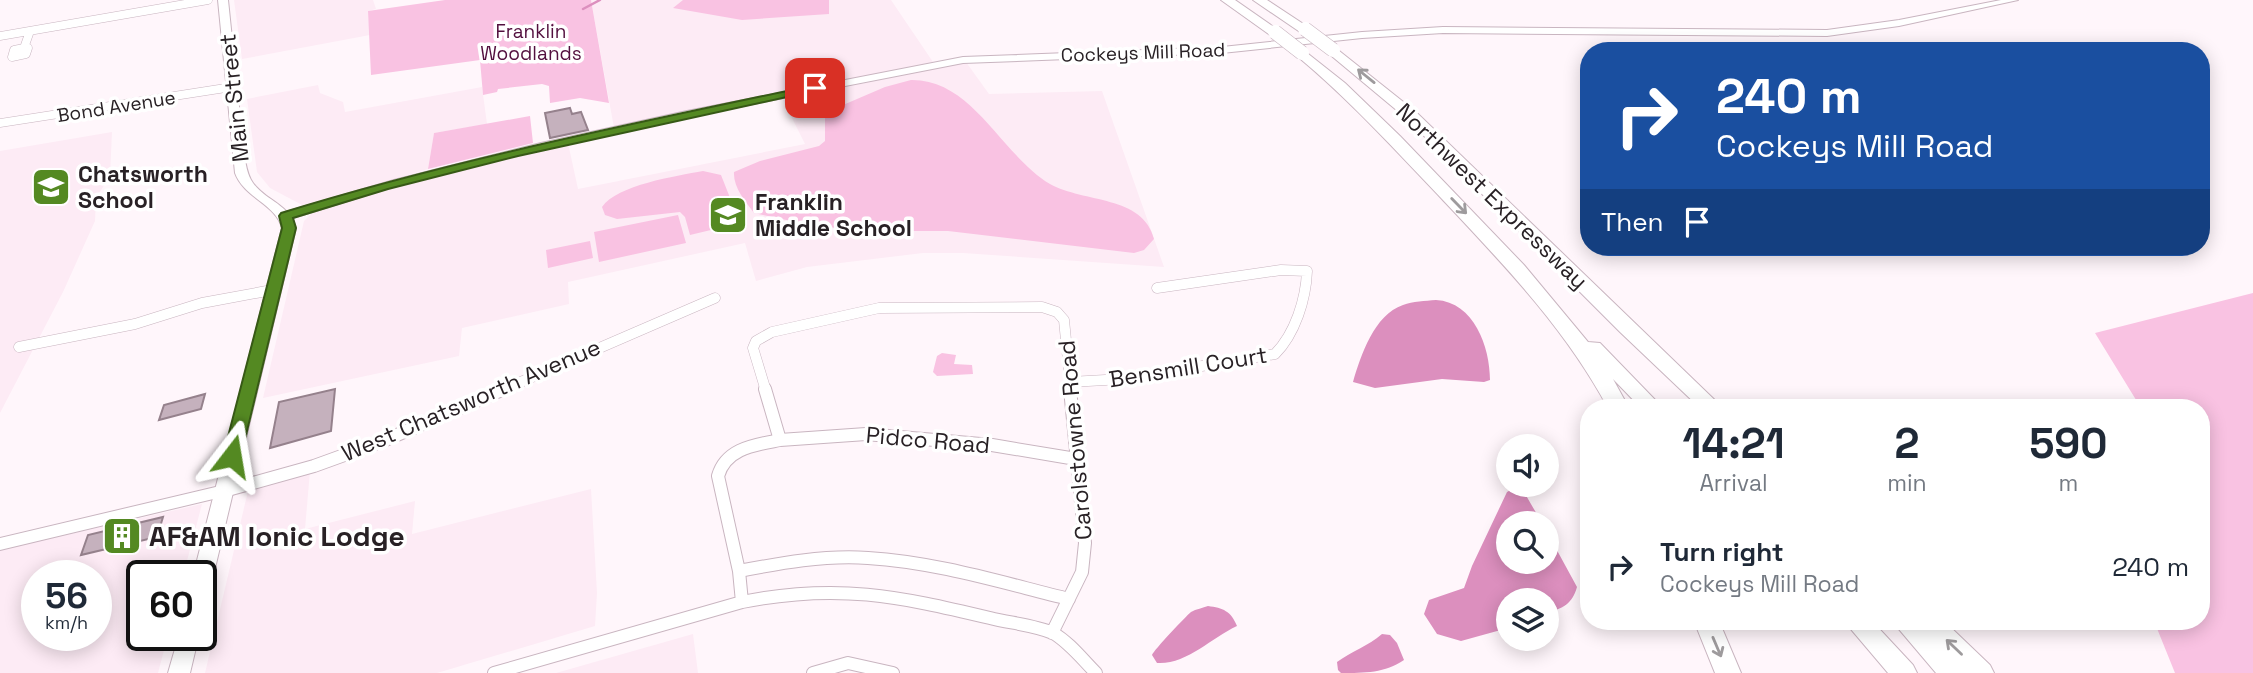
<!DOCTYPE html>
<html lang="en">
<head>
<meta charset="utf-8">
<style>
  :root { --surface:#fff; --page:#f6f6f7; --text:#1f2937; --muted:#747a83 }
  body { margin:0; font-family:"Space Grotesk",sans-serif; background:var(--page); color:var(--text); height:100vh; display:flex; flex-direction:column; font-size:26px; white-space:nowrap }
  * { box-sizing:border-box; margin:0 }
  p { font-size:23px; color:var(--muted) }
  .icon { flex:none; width:38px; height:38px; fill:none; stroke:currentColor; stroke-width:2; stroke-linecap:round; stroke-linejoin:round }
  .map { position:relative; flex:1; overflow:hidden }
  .details { position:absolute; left:1580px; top:399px; width:630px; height:231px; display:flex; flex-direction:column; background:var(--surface); border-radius:28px; box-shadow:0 4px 18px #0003 }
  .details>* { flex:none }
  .banner { position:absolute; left:1580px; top:42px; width:630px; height:214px; border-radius:28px; box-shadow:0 4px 18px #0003; background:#1a4fa0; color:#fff; overflow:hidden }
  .tools { position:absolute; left:1496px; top:434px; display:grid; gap:14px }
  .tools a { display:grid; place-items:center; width:63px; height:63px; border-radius:50%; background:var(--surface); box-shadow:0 4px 18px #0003; font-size:35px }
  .speed { position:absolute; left:21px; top:560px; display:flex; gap:14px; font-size:35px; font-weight:700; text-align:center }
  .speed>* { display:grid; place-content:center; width:91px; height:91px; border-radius:50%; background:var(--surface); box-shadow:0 4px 18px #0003; line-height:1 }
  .speed small { font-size:18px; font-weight:400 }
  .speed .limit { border:4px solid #111; border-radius:10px; background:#fff; color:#111 }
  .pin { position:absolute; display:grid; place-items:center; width:60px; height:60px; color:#fff; margin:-30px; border-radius:14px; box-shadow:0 4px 10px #0006 }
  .me { position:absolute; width:77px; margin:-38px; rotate:14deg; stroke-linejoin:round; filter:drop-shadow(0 0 5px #0008) }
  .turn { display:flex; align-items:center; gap:24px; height:147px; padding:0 21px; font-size:32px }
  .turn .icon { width:91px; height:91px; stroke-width:2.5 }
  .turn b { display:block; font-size:49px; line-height:60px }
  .then { display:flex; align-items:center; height:66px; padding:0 21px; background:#0003; gap:14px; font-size:26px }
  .eta { display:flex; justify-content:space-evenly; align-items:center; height:119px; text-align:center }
  .eta b { font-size:42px; font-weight:700; line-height:49px }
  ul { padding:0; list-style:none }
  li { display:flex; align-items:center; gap:21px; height:98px; padding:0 21px }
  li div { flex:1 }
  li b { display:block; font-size:26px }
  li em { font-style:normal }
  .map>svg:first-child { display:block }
</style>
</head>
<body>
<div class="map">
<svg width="2253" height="673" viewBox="0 0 2253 673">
  <rect width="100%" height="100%" fill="#fff6fb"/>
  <path fill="#fdebf5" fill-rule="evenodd" d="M234,0H373L376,9L368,11L370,35L242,59Z
    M591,0H891L933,62L614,128Z
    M966,62L989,94L1102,91L1164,267L963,253H923L807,267L756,281L745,243L568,282L569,304L462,328L459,356L263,398L304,221L312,213L398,186L568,143L578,189L805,144L783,100Z
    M318,85L320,93L343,102L345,112L482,87L487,124L434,133L428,169L304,206L270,188L257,172L247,99Z
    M112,132L110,176L96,198L95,221L63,292L0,413V151Z
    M310,471L305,529L415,501L412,534L591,489L597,593L595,626L437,673H205L248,491Z
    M202,504L183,576H142V635H168L158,673H0V550ZM37,576H96V635H37Z
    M693,634L698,673H556Z"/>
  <path fill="#f9c2e2" d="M445,0H591L609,103L580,98L550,103L549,86L542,84L498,89L497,92L483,95L480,60L371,75L368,11Z
    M683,0H829V14L742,20L673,8Z
    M911,80C973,79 1002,156 1050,184C1084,203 1143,195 1154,239L1144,250L1134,253L948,231H874L814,226L754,213C745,201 733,187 734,172L760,161L819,146L825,141V117L829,111L885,87Z
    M530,116L533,143L428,169L434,133Z
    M703,171L721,175L740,223L690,235L685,217L680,212L617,219L605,215L602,207C617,185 676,176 703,171Z
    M678,215L686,243L599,262L594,232Z
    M590,241L593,258L548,268L546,250Z
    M2253,293V673H2175L2154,621H2202V408H2141L2095,333Z
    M942,353L956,355L954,364L972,365L973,374L937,376L933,372L937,356Z"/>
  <path fill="#dc8fbe" d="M1436,300C1474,302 1490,347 1490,380L1484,382L1442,379L1375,388L1353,382C1361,355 1374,315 1403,305C1413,301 1425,301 1436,300Z
    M1516,487L1524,492L1542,523H1508V562H1547V532L1577,587C1572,605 1563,607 1547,614V600H1508V628L1461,641L1437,634L1424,614L1429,600L1464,588L1472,566L1507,492Z
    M1208,606C1223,608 1231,611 1237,626C1211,638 1186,665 1157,663L1152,655C1154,650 1185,617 1191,612C1196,609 1203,608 1208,606Z
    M1382,634L1390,635L1397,643L1404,660C1385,673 1365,673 1341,673L1338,670L1337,662C1352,651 1368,646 1382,634Z"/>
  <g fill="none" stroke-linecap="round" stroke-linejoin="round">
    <path stroke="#dc8fbe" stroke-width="2.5" d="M583,9L600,0"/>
  </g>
  <path fill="#c5b1bd" stroke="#95818c" stroke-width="2" d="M570,108L572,114L581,112L588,130L550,138L545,113Z
    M335,389L331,431L270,448L279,402Z
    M205,394L201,409L159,420L164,405Z
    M163,517L157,537L81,555L88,535Z"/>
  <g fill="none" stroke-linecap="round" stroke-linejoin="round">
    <g stroke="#c9b5c0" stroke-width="9">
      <path id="street-far2" d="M0,36L208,0
        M24,48H28L26,54L12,57L14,50Z
        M24,48L30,31
        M0,123L232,87"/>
    </g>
    <g stroke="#c9b5c0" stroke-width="11">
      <path id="street-far1" d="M19,347L135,324L202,303L272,290
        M1070,382L1123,379L1275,354C1295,334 1306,299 1307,271L1281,270L1157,288
        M500,391L715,298
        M766,391L753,348L756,341L772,332L879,308L1042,307L1057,312L1064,320L1071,391"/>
    </g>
    <g stroke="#c9b5c0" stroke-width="14">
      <path id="street" d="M780,440L866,434L992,445L1076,459
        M224,491L314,466L383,441L504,389
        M739,571C781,563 824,555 868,558C936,562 1003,583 1069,599
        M742,602L739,571L718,476C726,448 755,445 780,440L765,389
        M1052,633L1082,572L1085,543L1070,389
        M494,673L742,602C837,583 898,596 990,618C1009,623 1035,625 1053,633C1069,642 1083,660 1096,673
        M813,673L848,663L893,673"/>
    </g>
    <g stroke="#c9b5c0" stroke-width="2">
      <path id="secondary" d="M2001,0H2018L1899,26L1827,36L1443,33L1362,38L1222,53L963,63L687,117L542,149L402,184L290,219H282L280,216L282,213L394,180L541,143L687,111L963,57L1222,47L1362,32L1443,27L1827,30L1899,20Z
        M224,485L230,487L232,491L230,495L0,550V538Z"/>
    </g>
    <g stroke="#c9b5c0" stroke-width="2">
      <path id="primary" d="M218,0H228L244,155C246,164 247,175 253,183C266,201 289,204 296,228L211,585L208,590L201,593V576H193L282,228C276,204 244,198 235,173Z
        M179,635H199L190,673H168Z"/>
    </g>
    <g stroke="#c9b5c0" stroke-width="2">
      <path id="highway" d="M1221,0H1235L1281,32L1275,36L1270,35Z
        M1253,0H1267L1311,29L1310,32H1300Z
        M1333,46L1416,112L1723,408H1700L1620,332L1406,118L1328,53V47Z
        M1302,49L1345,83L1400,136L1524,265L1588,342L1600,343L1663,408H1641L1613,379L1629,408H1608C1565,328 1504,265 1442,199C1395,150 1350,100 1297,56V50Z
        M1694,621H1719L1741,673H1715Z
        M1844,621H1872L1913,665L1917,673H1888Z
        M1892,621H1944L1990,665L1994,673H1936Z"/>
    </g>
    <use href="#street-far2" stroke="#fff" stroke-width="8"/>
    <use href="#street-far1" stroke="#fff" stroke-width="10"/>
    <use href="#street" stroke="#fff" stroke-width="12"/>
    <use href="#secondary" fill="#fff" fill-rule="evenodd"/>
    <use href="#primary" fill="#fff" fill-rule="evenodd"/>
    <use href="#highway" fill="#fff" fill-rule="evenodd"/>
    <g stroke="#c9b5c0" stroke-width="15" stroke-linecap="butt">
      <path id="highway-bridge" d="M1305,29L1333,50
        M1275,32L1302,53"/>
    </g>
    <use href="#highway-bridge" stroke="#fff" stroke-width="14"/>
  </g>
  <defs><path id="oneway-shaft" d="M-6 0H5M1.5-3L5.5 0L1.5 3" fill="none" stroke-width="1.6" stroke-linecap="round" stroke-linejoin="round" transform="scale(1.75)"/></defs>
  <g stroke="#9e9b9d">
    <use href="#oneway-shaft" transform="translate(1366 76) rotate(-141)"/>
    <use href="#oneway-shaft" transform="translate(1459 206) rotate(46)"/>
    <use href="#oneway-shaft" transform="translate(1717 647) rotate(67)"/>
    <use href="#oneway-shaft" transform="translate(1954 647) rotate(-136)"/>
  </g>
  <path fill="#548922" stroke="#375916" stroke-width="2" d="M815,85L819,86V90L518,156L388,189L293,218L296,228L241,456L232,462L226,460L223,456L282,228L279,216L281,213C456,159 636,123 815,85Z"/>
  <defs>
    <g id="school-square" transform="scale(2.0125)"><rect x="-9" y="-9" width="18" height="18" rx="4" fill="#548922" stroke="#fff"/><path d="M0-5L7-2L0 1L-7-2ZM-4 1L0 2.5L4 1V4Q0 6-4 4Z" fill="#fff"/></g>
    <g id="building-square" transform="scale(2.0125)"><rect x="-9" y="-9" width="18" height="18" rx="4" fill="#548922" stroke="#fff"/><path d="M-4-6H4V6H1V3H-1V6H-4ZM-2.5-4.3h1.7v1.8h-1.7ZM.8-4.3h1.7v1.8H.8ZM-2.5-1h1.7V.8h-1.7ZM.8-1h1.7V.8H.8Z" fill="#fff"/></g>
  </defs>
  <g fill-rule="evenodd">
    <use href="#school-square" x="51" y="187"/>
    <use href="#school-square" x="728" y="215"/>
    <use href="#building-square" x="122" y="536"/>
  </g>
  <g text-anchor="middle" stroke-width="7" stroke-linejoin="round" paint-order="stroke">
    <g font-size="19" fill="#53103f" stroke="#fff">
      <text x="531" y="38">Franklin<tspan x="531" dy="22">Woodlands</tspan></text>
    </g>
    <g font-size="19" fill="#282125" stroke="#fff">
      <text transform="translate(1143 52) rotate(-2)" y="7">Cockeys Mill Road</text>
      <text transform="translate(116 106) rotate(-9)" y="7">Bond Avenue</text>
    </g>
    <g font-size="23" fill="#282125" stroke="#fff">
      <text transform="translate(234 98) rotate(-96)" y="8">Main Street</text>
      <text transform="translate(1492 196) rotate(44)" y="8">Northwest Expressway</text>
      <text transform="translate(1188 367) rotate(-9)" y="8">Bensmill Court</text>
      <text transform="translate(471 400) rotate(-23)" y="8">West Chatsworth Avenue</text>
      <text transform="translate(928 440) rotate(5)" y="8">Pidco Road</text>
      <text transform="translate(1075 440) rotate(-95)" y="8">Carolstowne Road</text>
    </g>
    <g font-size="23" font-weight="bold" fill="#282125" stroke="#fff" text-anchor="start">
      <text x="78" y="182">Chatsworth<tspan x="78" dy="26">School</tspan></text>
      <text x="755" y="210">Franklin<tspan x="755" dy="26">Middle School</tspan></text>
    </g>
    <g font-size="28" font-weight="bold" fill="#282125" stroke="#fff" text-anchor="start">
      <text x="149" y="546">AF&amp;AM Ionic Lodge</text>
    </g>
  </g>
</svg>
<div class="tools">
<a><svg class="icon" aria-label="sound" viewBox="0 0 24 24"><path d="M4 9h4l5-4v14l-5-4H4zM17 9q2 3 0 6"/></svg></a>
<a><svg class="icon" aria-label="search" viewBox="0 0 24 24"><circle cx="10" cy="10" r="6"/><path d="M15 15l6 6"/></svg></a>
<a><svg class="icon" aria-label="layers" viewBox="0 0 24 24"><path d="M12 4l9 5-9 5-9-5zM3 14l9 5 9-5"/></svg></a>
</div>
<div class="speed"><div>56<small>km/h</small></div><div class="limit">60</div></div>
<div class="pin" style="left:815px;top:88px;background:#d93025"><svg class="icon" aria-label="arrive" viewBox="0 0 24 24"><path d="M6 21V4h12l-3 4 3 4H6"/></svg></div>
<svg class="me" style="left:232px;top:456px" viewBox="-20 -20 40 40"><path d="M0-17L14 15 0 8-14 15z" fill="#548922" stroke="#fff" stroke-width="4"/></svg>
<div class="banner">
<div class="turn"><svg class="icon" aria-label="right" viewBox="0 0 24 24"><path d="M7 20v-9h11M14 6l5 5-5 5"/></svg><div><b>240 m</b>Cockeys Mill Road</div></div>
<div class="then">Then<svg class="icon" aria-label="arrive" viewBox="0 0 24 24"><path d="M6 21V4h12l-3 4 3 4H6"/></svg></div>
</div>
<section class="details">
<div class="eta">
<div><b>14:21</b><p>Arrival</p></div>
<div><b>2</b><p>min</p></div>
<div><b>590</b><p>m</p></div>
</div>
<ul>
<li><svg class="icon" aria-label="right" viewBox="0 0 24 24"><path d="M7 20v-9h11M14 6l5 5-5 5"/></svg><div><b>Turn right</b><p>Cockeys Mill Road</p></div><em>240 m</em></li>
</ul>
</section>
</div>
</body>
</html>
